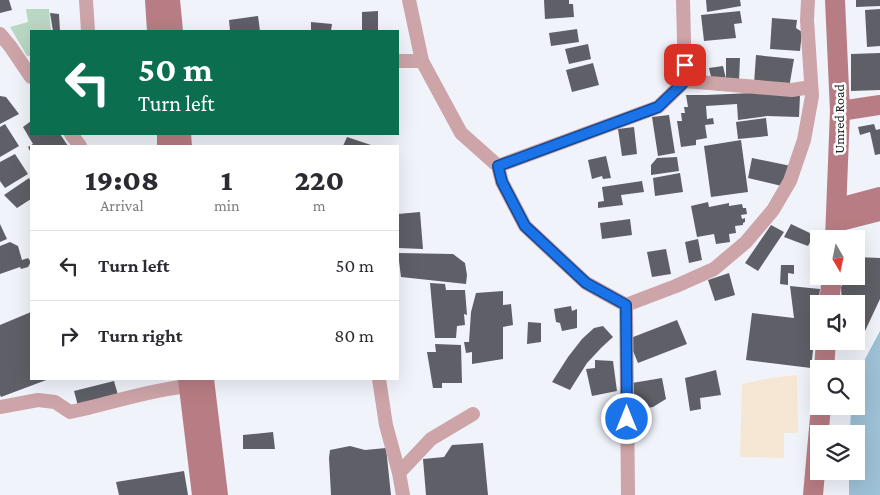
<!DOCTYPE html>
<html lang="en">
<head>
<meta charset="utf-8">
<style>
  :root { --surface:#fff; --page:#f2f2f3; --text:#2b2b33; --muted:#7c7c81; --line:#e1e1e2 }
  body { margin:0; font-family:"Crimson Pro",serif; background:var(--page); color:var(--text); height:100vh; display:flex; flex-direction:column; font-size:19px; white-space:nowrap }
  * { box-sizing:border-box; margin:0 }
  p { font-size:16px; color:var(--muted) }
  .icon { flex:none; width:28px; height:28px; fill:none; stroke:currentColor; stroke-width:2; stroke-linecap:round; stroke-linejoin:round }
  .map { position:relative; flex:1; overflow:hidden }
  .details { position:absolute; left:30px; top:145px; width:369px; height:235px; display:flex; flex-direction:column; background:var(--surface); border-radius:0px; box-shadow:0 5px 20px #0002 }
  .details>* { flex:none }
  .guide { position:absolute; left:30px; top:30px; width:369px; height:105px; border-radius:0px; box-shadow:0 5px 20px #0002; background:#0b6e4f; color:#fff; overflow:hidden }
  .needle { width:32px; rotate:171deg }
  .fabs { position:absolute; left:810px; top:230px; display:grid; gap:10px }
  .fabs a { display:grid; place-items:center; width:55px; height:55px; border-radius:0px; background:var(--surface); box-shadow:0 5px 20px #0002; font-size:25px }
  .pin { position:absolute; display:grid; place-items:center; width:42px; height:42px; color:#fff; margin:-21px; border-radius:10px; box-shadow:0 2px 8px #0006 }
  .me { position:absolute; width:55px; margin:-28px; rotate:0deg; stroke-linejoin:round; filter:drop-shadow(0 0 4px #0008) }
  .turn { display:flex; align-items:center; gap:18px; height:105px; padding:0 25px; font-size:22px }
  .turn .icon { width:65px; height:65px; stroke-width:2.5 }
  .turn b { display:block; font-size:35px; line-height:42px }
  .eta { display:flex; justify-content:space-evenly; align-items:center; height:85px; text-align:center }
  .eta b { font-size:30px; font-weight:800; line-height:35px }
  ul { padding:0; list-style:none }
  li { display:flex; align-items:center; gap:15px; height:70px; padding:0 25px; border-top:1px solid var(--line) }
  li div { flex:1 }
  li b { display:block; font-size:19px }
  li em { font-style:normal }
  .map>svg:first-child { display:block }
</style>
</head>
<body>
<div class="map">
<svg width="880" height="495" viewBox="0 0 880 495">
  <rect width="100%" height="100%" fill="#f1f3fb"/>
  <path fill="#f5e7d4" d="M797,375L798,433H784V458L740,457L742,384L770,378Z"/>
  <path fill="#b9d8c3" d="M26,9H49L51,30L43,31H31V56H27L10,27L28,22Z"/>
  <path fill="#9dc1d5" d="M880,331V495H849V471H856V434H850L851,406H856V376Z"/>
  <path fill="#5e5f67" d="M0,0H9L12,10L0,13Z
    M544,0H569V4H573L574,17L545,19Z
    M706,0H740L741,6L707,12Z
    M856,0H880V6L856,7Z
    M880,9V46L867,47L865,10Z
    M378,11V31H362V12Z
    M740,11L742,23L734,24L736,38L704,41L701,15Z
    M50,13L59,14L60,31H53Z
    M258,16L260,31H230L229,20Z
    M772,18L797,20L796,28L802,32L800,51L770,49Z
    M311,22L332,24L331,31H311Z
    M577,29L579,42L551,46L549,33Z
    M588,44L591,59L569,64L565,49Z
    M880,53V90L851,91V54Z
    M756,55L794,59L789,88L754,84Z
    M726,58H740L739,81H726Z
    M593,63L599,85L572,92L566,70Z
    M723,66L726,79L712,81L709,68Z
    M752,93L800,95L799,117L767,116L738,120L737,104L706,106L707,119L713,118L714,124L705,125L707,138L696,140V145L681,147L677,121H682L681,113H685L684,107H688L686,95H706Z
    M0,96L6,97L19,114L0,124Z
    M669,115L675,153L658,156L652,117Z
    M766,118L768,136L738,139L736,122Z
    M31,121V134H60L68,146H31V153L28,147L33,144L23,127Z
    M5,124L19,146L0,157V127Z
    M874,124L876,130L880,129V154L875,155L870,132L860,135L858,127Z
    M634,127L637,154L622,156L618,129Z
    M347,137L374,146H343Z
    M741,140L748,192L711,197L704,146Z
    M15,154L28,174L5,188L0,181V162Z
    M606,156L611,178L603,179L602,176L592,179L588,160Z
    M677,157L679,171L651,175V165L657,158Z
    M752,158L791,166L786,187L748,178Z
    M680,173L683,192L655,196L653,178Z
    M29,178L31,182V199L17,208L4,195Z
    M642,181L644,192L621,195L623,205L598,208V202L604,201L602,187Z
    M708,202L709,207L729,203V206L742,204L743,208H746L747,214L741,215L742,219L745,218V222L743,223V225L735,226L736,233L729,234L730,242L716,244L714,234L697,237L691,206Z
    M420,212L423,249L398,248V214Z
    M630,219L632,235L602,239L600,223Z
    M0,224L7,239L0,242Z
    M791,224L814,235L808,246L784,237Z
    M771,225L784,232L758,271L745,263Z
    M698,239L702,260L689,263L685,242Z
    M10,242L18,246L22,260L28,258L31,262L28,267L21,269L20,267L0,274V246Z
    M666,249L671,274L652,277L647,252Z
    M398,253L453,254L465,263L467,275L466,284L401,277Z
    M856,257L880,258V299L865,331L856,329V304H842L841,287L847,276H856Z
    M781,265H794V274L788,273V285L780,284Z
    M729,273L735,295L715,301L708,280Z
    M430,283L445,284L446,290H465L467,315L464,314L465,325L457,326L456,338H435Z
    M790,286L820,289L811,368L746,360L752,313L794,318Z
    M503,291V305L511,304L513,325L503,327V359L472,364V352L466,353L464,342H469L471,312L476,293Z
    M571,306L572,311L577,309V328L562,331L560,323L556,322L554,309Z
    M31,312V379H49L1,397L0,395V325Z
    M677,320L687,344L638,363L628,339Z
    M528,322L541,323V342L527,344Z
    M603,326L613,337L602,347L587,363L570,390L552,382L568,357L582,339L594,328Z
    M435,344L461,345L462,383H442V388H433L427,352H436Z
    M595,360L613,361L617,391L592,396L586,369L595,368Z
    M716,370L721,395L700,398L701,409L690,411L685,378Z
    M662,378L666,399L653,407L637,410L632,383Z
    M114,381L118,395L78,406L74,391Z
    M273,432L275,449H243V435Z
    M483,443L488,495H426L423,459L444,457L452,445Z
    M350,446L365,450L386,448L391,495H331L329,458L330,450Z
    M184,471L188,495H119L116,482Z"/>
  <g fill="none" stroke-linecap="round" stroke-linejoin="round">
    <path stroke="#cda4a8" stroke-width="14" d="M86,0L88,31
      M409,0L422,61L461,133L498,166L502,182L525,226L586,283L626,305L676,286L714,269L746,242L773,210L790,181L804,140L812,96L807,20L808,0
      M0,34L10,46L31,77
      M398,61H422
      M685,81L792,90L811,87
      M71,134L80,146
      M498,166L658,107L685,81L683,0
      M626,305L628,495
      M379,379L386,425L399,473L403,495
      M0,407L38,400L55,402L70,412C109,404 148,390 188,386
      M399,473L431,439L473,414"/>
    <path stroke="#b87d84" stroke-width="20" d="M155,0L157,31
      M170,0L173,31
      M840,111L880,105
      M167,134V146
      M181,134L182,146
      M839,208L880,197
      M836,222L880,211
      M835,239L840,111L835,0
      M829,304L832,276
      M824,369L826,341
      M188,379L202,495
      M204,379L218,495
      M813,495L821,406"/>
  </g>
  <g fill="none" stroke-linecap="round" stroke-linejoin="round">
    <g stroke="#114b97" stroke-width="12">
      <path id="route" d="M627,419L626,305L586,283L525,226L502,182L498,166L658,107L685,81V65"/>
    </g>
    <use href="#route" stroke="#1a73e8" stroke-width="9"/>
  </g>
  <g text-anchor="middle" stroke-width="5" stroke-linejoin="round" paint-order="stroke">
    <g font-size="14" fill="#222326" stroke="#fff">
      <text transform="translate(839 119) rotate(-90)" y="5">Umred Road</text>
    </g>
  </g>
</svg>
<div class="fabs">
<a><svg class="needle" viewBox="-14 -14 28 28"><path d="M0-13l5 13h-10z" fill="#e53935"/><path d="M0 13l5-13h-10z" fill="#7c7c81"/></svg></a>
<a><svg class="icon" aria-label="sound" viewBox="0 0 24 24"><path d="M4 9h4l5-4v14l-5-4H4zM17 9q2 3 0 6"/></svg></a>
<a><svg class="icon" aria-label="search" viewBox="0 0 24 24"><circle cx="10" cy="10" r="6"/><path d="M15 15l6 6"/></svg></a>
<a><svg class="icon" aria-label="layers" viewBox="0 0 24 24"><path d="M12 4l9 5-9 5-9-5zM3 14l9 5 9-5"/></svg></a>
</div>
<div class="pin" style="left:685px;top:65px;background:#d93025"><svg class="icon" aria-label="arrive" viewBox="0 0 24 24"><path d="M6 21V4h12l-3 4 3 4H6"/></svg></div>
<svg class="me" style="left:627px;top:419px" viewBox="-20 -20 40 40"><circle r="17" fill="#1a73e8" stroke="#fff" stroke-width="3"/><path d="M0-11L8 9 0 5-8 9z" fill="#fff"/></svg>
<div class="guide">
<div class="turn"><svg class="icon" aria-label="left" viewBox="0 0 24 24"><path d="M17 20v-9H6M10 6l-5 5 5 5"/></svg><div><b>50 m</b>Turn left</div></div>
</div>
<section class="details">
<div class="eta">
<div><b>19:08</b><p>Arrival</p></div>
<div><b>1</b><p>min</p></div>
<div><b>220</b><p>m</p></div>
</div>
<ul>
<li><svg class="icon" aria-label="left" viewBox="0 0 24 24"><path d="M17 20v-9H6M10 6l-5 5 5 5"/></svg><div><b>Turn left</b></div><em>50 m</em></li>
<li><svg class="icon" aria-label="right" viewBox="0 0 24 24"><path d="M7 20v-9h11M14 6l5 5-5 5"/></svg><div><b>Turn right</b></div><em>80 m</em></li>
</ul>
</section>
</div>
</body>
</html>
